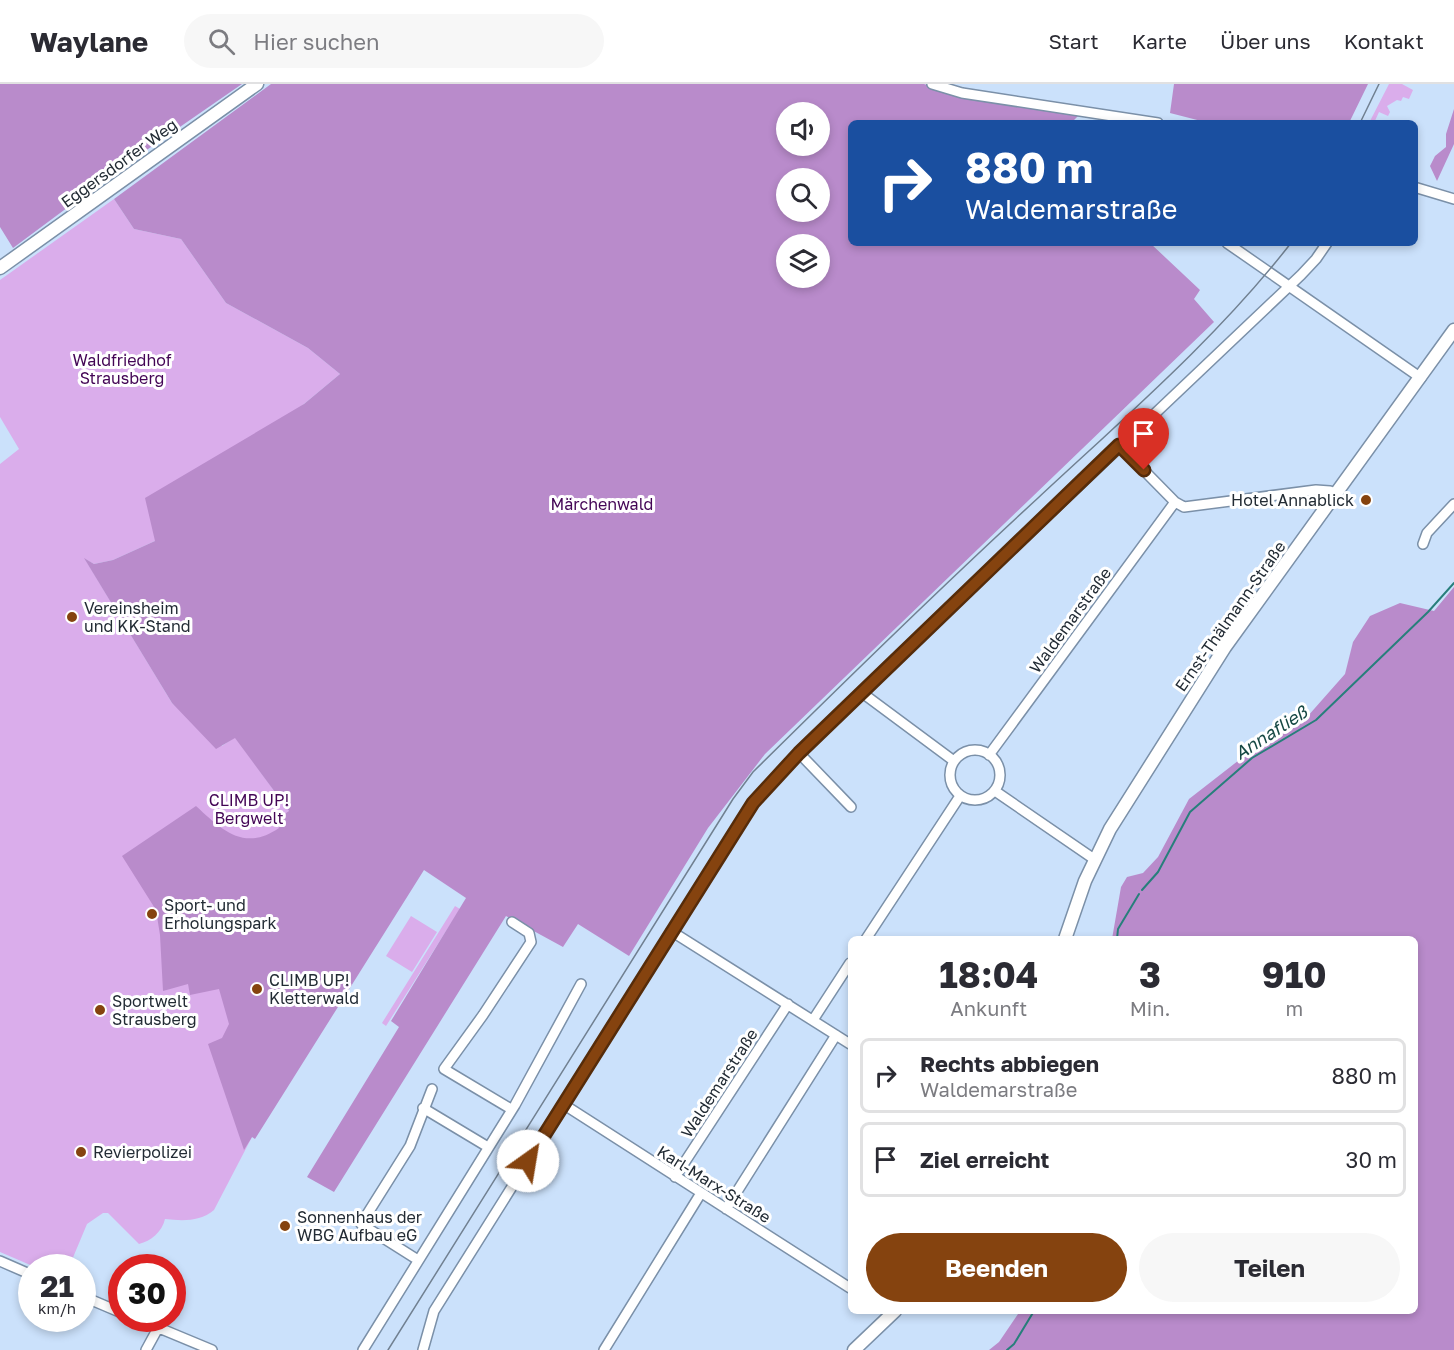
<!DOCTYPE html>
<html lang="de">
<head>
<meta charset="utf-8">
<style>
  :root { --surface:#fff; --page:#f7f7f7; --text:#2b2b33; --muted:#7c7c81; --line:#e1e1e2; --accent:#85430f }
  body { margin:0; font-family:"Golos Text",sans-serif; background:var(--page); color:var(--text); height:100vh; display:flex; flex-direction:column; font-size:22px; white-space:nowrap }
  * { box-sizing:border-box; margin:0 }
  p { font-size:20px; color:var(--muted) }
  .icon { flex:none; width:33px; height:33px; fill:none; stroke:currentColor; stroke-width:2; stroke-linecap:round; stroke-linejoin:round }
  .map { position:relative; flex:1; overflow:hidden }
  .sheet { position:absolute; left:848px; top:852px; width:570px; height:378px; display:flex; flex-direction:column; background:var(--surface); border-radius:9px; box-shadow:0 3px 9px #0003 }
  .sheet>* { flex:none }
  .top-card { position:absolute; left:848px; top:36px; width:570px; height:126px; border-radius:9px; box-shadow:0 3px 9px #0003; background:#1a4fa0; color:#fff; overflow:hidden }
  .tools { position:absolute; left:776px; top:18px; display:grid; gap:12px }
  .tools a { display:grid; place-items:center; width:54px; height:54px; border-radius:50%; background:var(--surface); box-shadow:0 3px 9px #0003; font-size:30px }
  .speed { position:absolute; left:18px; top:1170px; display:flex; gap:12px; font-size:30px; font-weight:700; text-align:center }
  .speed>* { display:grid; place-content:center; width:78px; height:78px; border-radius:50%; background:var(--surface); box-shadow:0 3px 9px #0003; line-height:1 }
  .speed small { font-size:15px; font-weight:400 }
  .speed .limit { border:9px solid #d22; background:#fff; color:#111 }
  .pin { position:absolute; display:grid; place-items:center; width:51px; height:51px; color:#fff; margin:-62px -26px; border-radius:50% 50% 50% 0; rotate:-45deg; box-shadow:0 0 6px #0007 }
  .pin .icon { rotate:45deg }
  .me { position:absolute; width:66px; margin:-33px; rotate:32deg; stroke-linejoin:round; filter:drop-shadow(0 0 4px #0008) }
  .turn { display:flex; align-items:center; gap:21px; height:126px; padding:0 18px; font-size:27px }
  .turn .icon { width:78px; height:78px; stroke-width:2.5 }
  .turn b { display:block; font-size:42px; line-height:51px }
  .eta { display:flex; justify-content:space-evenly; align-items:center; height:102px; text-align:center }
  .eta b { font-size:36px; font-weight:700; line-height:42px }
  .action { display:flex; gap:12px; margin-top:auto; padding:12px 18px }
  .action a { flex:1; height:69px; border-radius:36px; background:var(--accent); color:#fff; font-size:24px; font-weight:700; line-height:69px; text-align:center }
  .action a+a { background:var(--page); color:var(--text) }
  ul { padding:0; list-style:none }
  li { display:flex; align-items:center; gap:18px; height:75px; margin:0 12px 9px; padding:0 6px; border:3px solid var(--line); border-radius:9px }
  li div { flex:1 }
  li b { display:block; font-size:22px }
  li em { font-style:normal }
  header { display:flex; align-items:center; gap:36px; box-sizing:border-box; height:84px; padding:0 30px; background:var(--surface); border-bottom:2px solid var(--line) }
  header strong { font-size:28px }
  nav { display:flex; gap:33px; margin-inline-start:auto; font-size:21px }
  .search { width:420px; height:54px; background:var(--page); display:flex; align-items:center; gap:15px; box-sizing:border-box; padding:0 21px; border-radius:33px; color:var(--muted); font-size:22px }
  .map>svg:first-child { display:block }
</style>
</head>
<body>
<header>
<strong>Waylane</strong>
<div class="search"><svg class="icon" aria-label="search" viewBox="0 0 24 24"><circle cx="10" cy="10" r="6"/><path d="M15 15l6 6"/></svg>Hier suchen</div>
<nav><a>Start</a><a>Karte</a><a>Über uns</a><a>Kontakt</a></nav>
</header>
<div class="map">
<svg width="1454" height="1266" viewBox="0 0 1454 1266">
  <rect width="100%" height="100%" fill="#cbe1fb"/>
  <path fill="#daadeb" d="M1389,0H1402L1413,6L1409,15L1403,13L1401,17L1397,16L1387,22L1390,28L1388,32L1379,28L1374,39H1369Z
    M114,115L134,145L181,155L226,219L308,264L340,290L304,320L155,457L113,476L94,480L85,475L172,619L222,662L235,653L289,727L252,1053L214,1126C200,1138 182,1137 165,1135C162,1148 151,1157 139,1160L108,1129H103L87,1140L69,1183H35L0,1168V380L19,365L0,333V196Z
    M455,822L460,825L386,942L382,939Z
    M411,832L437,848L412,888L386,872Z"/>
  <path fill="#b98bcb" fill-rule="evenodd" d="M0,0H242L122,83L13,164L0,143Z
    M271,0H924L947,8L1080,30L1071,39H850V159H1150L1200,206L1194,215L1214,238L765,670L708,744L629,872L578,840L563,863L506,832L334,1108L307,1093L399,943L391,937L466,814L424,786L255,1055L252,1053L244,1066L208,960L222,954L229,940L219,905L190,911L188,900L163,907L160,851L156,826L122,772L196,722C222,746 244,768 279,744L276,736L289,727L235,654L216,665L172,619L84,474L94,480L113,476L155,457L145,414L304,320L340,290L308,264L226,219L181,155L134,145L114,115ZM786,28H819V62H786ZM786,94H819V128H786ZM786,160H819V194H786Z
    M1174,0H1368L1349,39H1209L1170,29Z
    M1454,25V60L1437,97L1430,82L1435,72L1446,63V50Z
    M1454,503V1266H989L999,1258L1020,1227H1414V855H1112L1121,803L1127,793L1143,789L1158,773L1189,715L1261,659L1307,633L1345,590L1353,558L1370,532L1400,519L1434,527Z"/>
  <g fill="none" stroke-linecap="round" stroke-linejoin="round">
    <path stroke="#277f7b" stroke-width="2" d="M1142,806L1158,788L1190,728L1252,674L1316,636L1428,528L1454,499
      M1117,855L1118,845L1139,810
      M1007,1266L1014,1260L1034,1227"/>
    <g stroke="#7b90a8" stroke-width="12">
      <path id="minor" d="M932,0L962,9L1158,39
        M1414,103L1454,115
        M1227,159L1421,294
        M1119,361L1175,418L1184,423L1316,406L1330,407L1337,411
        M1423,460L1427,449L1454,420
        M861,608L954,677
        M950 691a25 25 0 1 1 50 0a25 25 0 1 1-50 0Z
        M799,669L851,723
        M989,671L1175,418
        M995,707L1094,775
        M671,847L850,960
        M866,855L960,712
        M813,936L850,879
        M563,1020L850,1204
        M423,1024L488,1063
        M511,1025L444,985L483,931L531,858L529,849L512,838
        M675,1093L788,920
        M726,1125L836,951
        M418,1176L361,1140L410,1062L432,1005
        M0,1177L32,1191
        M82,1212L122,1229
        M135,1234L212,1266
        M146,1266L158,1244
        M363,1266L515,1021L581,900
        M423,1266L434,1227L753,719L833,635L1301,191L1316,175L1327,159
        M604,1266L701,1109"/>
    </g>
    <g stroke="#7b90a8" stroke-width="15">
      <path id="major" d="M0,184L257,0
        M1065,855L1085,797L1110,745L1225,563L1454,246
        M854,1266L895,1227"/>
    </g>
    <use href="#minor" stroke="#fff" stroke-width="9"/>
    <use href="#major" stroke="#fff" stroke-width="12"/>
    <path stroke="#718091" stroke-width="1.5" d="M1360,39L1379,0
      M388,1266L733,715L753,688C847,595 941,503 1038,414C1125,333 1218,253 1291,159"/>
  </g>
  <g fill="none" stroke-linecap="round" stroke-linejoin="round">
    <g stroke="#562c0a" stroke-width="15">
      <path id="route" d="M528,1077L753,719L799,669L1119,361L1144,386"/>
    </g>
    <use href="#route" stroke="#85430f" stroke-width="10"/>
  </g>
  <g fill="#85430f" stroke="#fff" stroke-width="2">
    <circle cx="1366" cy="416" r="6"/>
    <circle cx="72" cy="533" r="6"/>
    <circle cx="152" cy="830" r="6"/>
    <circle cx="257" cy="905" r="6"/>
    <circle cx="100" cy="926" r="6"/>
    <circle cx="81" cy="1068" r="6"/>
    <circle cx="285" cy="1142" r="6"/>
  </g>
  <g text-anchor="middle" stroke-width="6" stroke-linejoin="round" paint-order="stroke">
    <g font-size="16" fill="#222b34" stroke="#fff">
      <text transform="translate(119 79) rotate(-36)" y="6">Eggersdorfer Weg</text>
      <text transform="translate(1230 532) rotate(-55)" y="6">Ernst-Thälmann-Straße</text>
      <text transform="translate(1070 536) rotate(-54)" y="6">Waldemarstraße</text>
      <text transform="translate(719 999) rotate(-57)" y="6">Waldemarstraße</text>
      <text transform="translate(714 1100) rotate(32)" y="6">Karl-Marx-Straße</text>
    </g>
    <g font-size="16" fill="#430555" stroke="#fff">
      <text x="122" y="282">Waldfriedhof<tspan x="122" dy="18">Strausberg</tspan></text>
      <text x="602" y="426">Märchenwald</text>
      <text x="249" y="722">CLIMB UP!<tspan x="249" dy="18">Bergwelt</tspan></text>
    </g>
    <g font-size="16" fill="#222b34" stroke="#fff" text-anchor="start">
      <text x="1354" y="422" text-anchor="end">Hotel Annablick</text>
      <text x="84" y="530">Vereinsheim<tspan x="84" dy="18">und KK-Stand</tspan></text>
      <text x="164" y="827">Sport- und<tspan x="164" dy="18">Erholungspark</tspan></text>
      <text x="269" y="902">CLIMB UP!<tspan x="269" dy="18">Kletterwald</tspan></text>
      <text x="112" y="923">Sportwelt<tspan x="112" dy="18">Strausberg</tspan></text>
      <text x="93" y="1074">Revierpolizei</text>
      <text x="297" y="1139">Sonnenhaus der<tspan x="297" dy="18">WBG Aufbau eG</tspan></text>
    </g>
    <g font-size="18" font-style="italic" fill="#164844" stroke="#fff">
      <text transform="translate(1271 649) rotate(-33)" y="6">Annafließ</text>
    </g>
  </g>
</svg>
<div class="tools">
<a><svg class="icon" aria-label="sound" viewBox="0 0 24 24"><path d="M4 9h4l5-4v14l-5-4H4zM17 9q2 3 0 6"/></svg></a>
<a><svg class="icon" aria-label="search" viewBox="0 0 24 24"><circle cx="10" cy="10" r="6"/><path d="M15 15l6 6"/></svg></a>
<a><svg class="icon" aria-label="layers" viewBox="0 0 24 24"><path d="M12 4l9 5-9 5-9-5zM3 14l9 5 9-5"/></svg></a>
</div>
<div class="speed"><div>21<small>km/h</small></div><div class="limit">30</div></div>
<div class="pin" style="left:1144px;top:386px;background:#d93025"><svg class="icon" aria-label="arrive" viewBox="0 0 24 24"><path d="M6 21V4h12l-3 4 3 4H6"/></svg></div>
<svg class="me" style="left:528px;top:1077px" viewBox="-20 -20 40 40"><circle r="19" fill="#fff"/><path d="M0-13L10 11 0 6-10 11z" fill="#85430f"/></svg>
<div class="top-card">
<div class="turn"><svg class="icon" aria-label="right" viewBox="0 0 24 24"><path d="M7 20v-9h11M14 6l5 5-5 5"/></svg><div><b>880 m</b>Waldemarstraße</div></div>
</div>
<section class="sheet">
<div class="eta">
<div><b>18:04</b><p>Ankunft</p></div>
<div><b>3</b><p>Min.</p></div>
<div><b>910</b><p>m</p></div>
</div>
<ul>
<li><svg class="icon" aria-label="right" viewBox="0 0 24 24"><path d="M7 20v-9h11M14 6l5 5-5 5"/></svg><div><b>Rechts abbiegen</b><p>Waldemarstraße</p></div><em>880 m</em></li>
<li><svg class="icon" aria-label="arrive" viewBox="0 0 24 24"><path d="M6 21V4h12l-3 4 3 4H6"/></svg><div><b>Ziel erreicht</b></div><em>30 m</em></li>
</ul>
<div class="action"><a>Beenden</a><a>Teilen</a></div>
</section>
</div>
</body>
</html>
